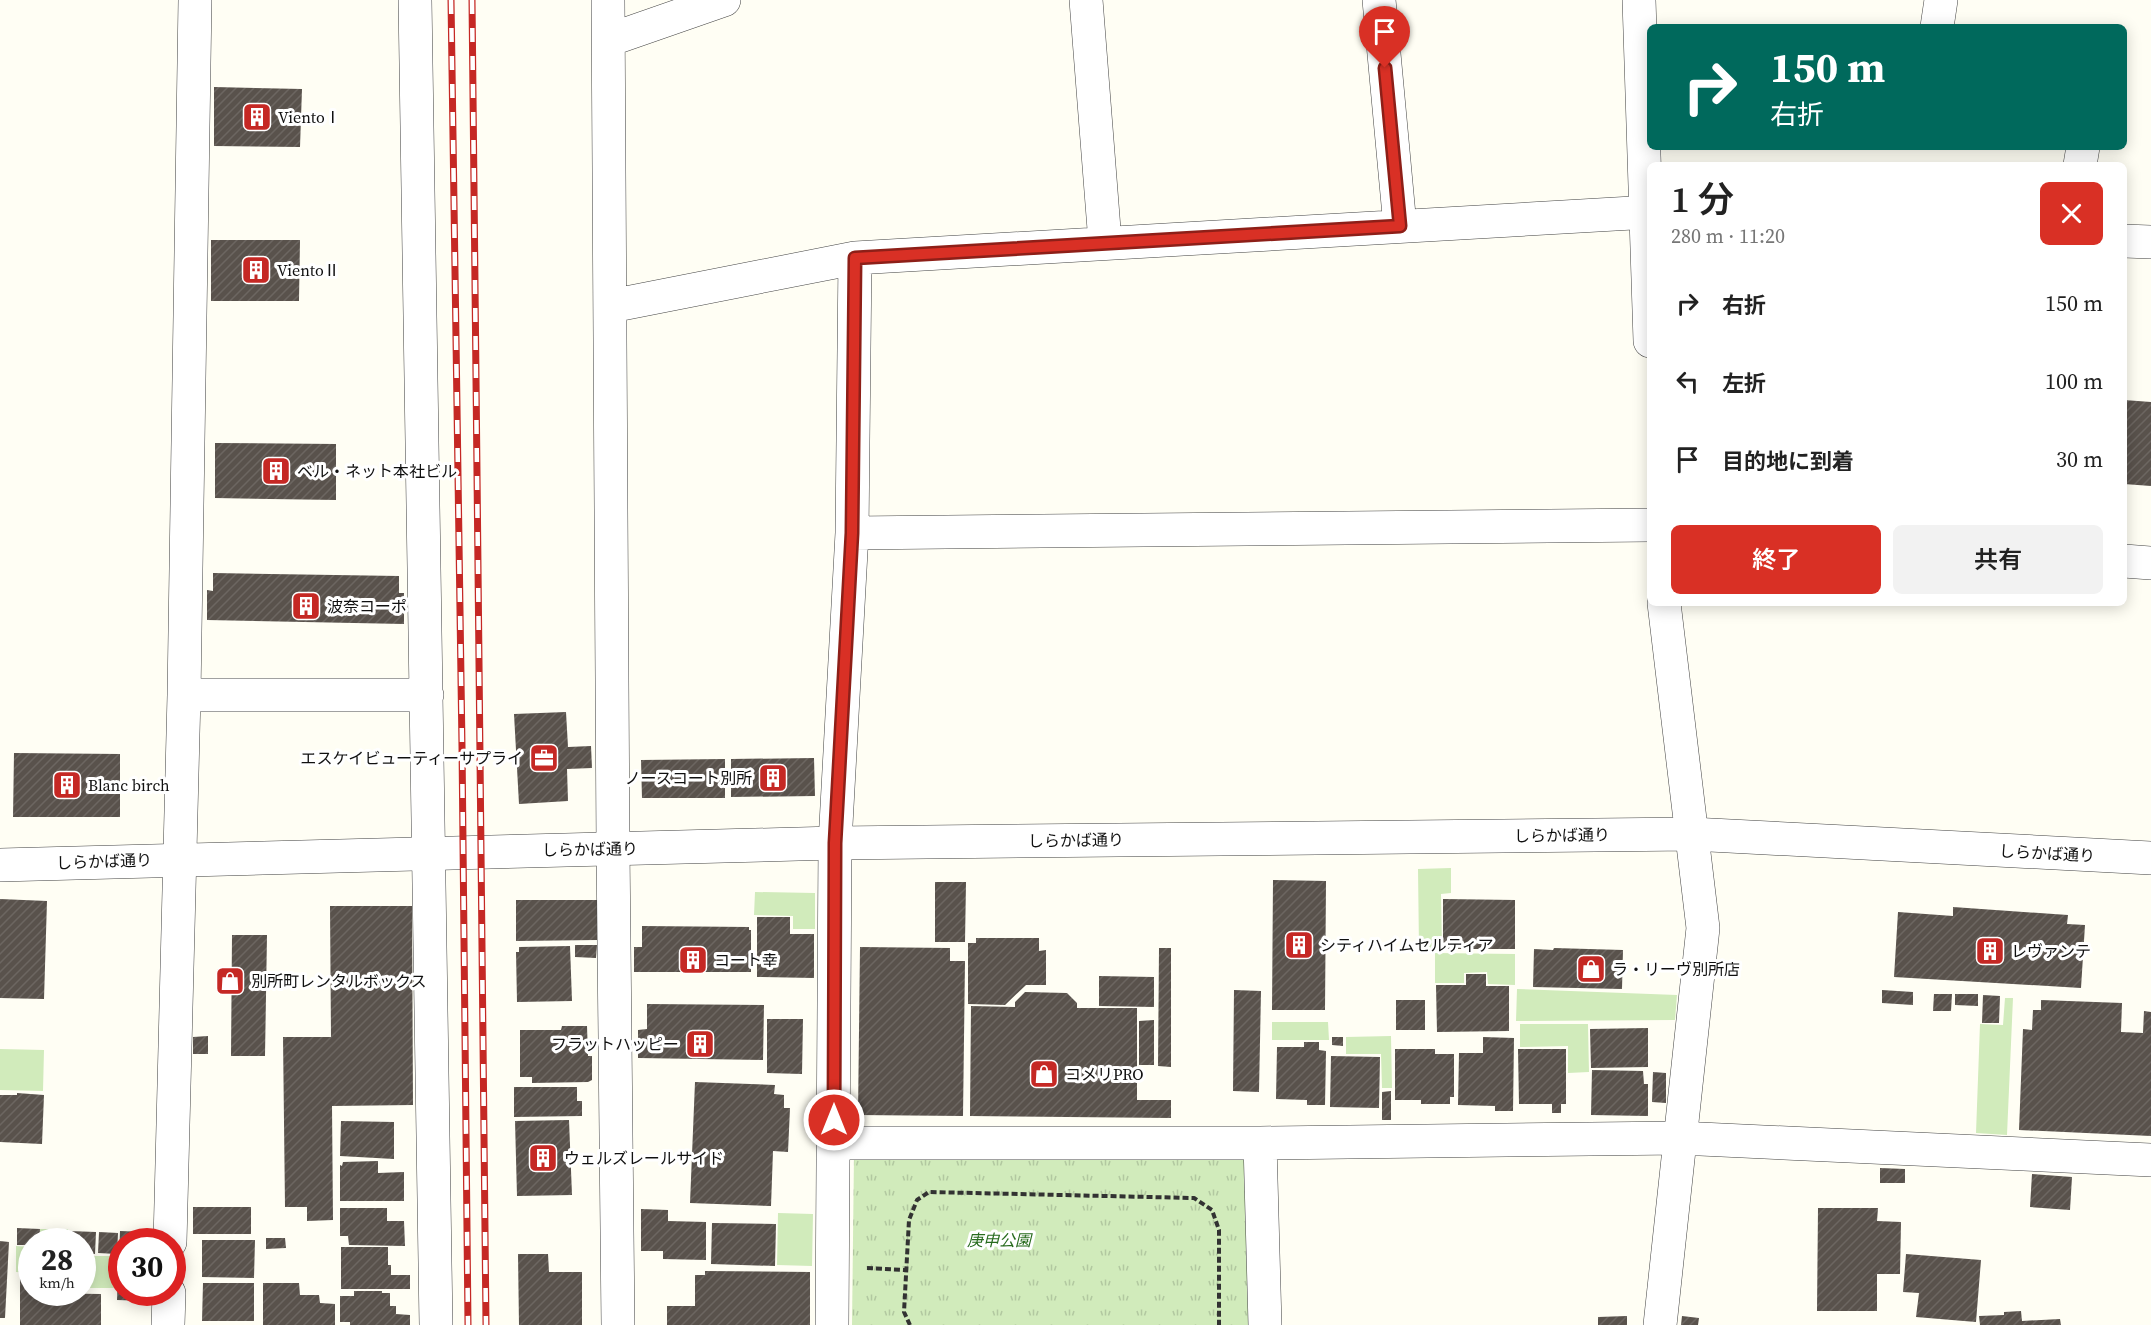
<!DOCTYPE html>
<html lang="ja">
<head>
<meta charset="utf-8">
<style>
  :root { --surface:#fff; --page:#f2f2f2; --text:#222; --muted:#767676; --accent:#d93025 }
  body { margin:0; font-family:"Source Serif 4","Noto Sans JP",serif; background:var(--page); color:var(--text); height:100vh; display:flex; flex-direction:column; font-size:22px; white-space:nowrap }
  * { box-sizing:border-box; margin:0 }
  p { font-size:20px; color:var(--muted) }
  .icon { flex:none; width:33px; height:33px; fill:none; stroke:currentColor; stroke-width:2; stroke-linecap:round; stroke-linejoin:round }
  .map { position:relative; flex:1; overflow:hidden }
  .details { position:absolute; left:1647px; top:162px; width:480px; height:444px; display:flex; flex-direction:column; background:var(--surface); border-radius:9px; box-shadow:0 3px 15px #0003 }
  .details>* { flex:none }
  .banner { position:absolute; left:1647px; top:24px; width:480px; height:126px; border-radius:9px; box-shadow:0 3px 15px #0003; background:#00695c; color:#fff; overflow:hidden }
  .speed { position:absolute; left:18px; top:1228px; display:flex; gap:12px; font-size:30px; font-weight:700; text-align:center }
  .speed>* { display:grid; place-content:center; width:78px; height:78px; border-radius:50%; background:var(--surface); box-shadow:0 3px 15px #0003; line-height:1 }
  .speed small { font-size:15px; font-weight:400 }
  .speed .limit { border:9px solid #d22; background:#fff; color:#111 }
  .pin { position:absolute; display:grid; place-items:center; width:51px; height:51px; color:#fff; margin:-62px -26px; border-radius:50% 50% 50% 0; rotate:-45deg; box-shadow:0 0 6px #0007 }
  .pin .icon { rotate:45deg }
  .me { position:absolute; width:66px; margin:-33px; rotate:0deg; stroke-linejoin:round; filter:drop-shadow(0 0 4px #0008) }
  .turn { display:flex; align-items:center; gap:21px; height:126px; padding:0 24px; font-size:27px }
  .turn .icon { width:78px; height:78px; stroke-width:2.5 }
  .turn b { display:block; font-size:42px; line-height:51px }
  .round { display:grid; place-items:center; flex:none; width:63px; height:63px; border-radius:9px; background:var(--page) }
  .summary { display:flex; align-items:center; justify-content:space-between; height:102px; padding:0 24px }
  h1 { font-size:36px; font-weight:600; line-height:45px }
  .primary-button { display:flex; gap:12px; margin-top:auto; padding:12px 24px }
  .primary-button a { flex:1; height:69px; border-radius:9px; background:var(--accent); color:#fff; font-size:24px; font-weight:600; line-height:69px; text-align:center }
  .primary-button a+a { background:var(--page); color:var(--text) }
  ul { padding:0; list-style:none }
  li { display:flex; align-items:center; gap:18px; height:78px; padding:0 24px }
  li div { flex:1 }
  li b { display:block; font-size:22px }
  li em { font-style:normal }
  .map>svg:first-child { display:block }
</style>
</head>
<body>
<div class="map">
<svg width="2151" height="1325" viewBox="0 0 2151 1325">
  <defs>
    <pattern id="grass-tufts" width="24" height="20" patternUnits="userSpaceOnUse" patternTransform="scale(1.5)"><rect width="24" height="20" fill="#d1ebbb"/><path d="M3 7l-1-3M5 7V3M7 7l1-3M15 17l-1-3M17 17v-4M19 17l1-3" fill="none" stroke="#b2c8a0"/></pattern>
    <pattern id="building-hatch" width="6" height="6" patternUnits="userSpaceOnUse" patternTransform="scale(1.5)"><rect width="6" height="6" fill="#59524c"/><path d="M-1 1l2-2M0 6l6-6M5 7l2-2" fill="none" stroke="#6c6661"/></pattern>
  </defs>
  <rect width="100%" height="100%" fill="#fffef4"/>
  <path fill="url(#grass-tufts)" d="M854,1154L1251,1158L1257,1325H852Z"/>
  <path fill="#d1ebbb" d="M1451,868V893L1441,894L1442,949H1419L1418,869Z
    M755,892L815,893V929H793V916L754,915Z
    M1435,953L1515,954V985L1488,984L1487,972L1464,973V983H1435Z
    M1517,989L1677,995L1675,1020L1516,1021Z
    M2005,998H2013L2007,1135L1976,1133L1980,1024L2003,1025Z
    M1272,1022H1328L1329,1040H1272Z
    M1520,1024H1588L1589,1072L1568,1073V1046L1520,1047Z
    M1391,1036L1392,1088H1382L1381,1054H1346V1037Z
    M0,1049L44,1050L43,1091L0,1090Z
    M778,1213L813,1214L812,1266L777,1265Z
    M40,1229H68V1242H40Z
    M16,1246L31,1247V1273L16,1272Z
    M83,1256H115V1288H83Z"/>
  <path fill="url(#building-hatch)" d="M214,87L302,89L300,147L214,146Z
    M211,240H300L299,301H211Z
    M2124,400L2151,402V486L2124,484Z
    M215,443L336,444V500L215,498Z
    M213,573L399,576V593H404V624L207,620V590L213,591Z
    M566,712L568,747L591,746L592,768L567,769L568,801L519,804L514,714Z
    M14,753L120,754V817H13Z
    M814,758L815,796L731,797V759Z
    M725,759V798H642L641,760Z
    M1273,880L1326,881L1325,1010H1272Z
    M935,882H966L965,942H935Z
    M0,899L47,901L44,999L0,998Z
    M1443,899L1515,900V949H1443Z
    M516,900H597V940L516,941Z
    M330,906H412L413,1105L332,1106L333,1220L307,1221V1207H285L283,1037H331Z
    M1953,907L2068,915L2067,924L2085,925L2081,988L1894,977L1898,912L1953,916Z
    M757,917H790V934H814V978L757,977Z
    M642,926L749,927V930H751V972H634V947H642Z
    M232,935H267L265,1056H231Z
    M976,938H1039V951L1046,950V985H1026L1005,1005L968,1004V943H976Z
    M575,945H597L596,958L575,957Z
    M570,946L572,1001L517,1002L516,952H519V947Z
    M860,947L950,948V961H965L963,1116L858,1115Z
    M1159,948H1171V1067L1158,1066Z
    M1554,948L1623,950L1622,989L1533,987L1534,949L1553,950Z
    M1466,974H1486V986H1509V1031L1437,1032L1436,985H1466Z
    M1099,976L1154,977V1007L1099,1006Z
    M1234,990L1261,991L1259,1092L1233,1091Z
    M1882,990L1913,992V1005L1882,1003Z
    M1025,992L1067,993L1077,1003V1008H1137V1100H1171V1118L970,1116L971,1006L1015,1007V1002Z
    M1934,994H1952L1951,1011H1933Z
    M1955,994H1978V1006L1955,1005Z
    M1983,995L2000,996L1999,1023H1982Z
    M1396,1000H1425V1030H1396Z
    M2041,1000L2122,1003L2121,1032L2143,1033L2144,1011L2151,1012V1136L2019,1130L2023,1029L2032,1030L2033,1010H2041Z
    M647,1004L764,1005L763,1060L638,1058V1030L647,1029Z
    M767,1019H803L802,1074L767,1073Z
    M1154,1020V1065H1139V1021Z
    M562,1026H587L588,1056H592V1080L588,1082L532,1083V1077H520V1030H561Z
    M1648,1028V1067L1591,1068L1590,1029Z
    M208,1036V1054H193V1037Z
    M1332,1037H1343V1046L1332,1045Z
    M1483,1037L1514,1038L1513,1111H1495V1106L1458,1105L1459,1053H1483Z
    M1304,1042H1319V1050L1326,1051L1325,1105H1307V1100L1276,1099L1277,1047H1304Z
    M1395,1049H1435V1054H1454V1097H1450V1104H1421V1100H1395Z
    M1518,1049H1566V1104H1561V1113H1552V1104H1519Z
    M1331,1056L1380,1057L1379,1108L1330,1107Z
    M1592,1070L1643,1071L1644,1084H1648V1116L1591,1115Z
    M1653,1072L1666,1073V1103L1652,1102Z
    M695,1082L775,1085L774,1094L784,1095V1108H790L788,1152L773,1151L771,1206L690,1203Z
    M514,1087H577V1101H582V1116L514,1117Z
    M1391,1091V1120H1382V1092Z
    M17,1093L44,1095L42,1144L0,1142V1095H17Z
    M569,1120L572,1195L517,1196L515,1121Z
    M341,1121L394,1122V1159L340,1156Z
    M378,1161V1173L404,1172V1201H340V1165L342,1166L343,1162Z
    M1880,1168L1905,1169V1183H1880Z
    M2032,1174L2072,1177L2070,1210L2030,1207Z
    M193,1207H251V1234H193Z
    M340,1208H387V1221H404L405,1246L349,1245L348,1236H340Z
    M1818,1208H1878L1877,1221L1901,1222L1900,1274H1877V1311H1817Z
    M641,1209L668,1210V1221L706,1222V1260L663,1259V1251H641Z
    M712,1223L776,1224L775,1266L711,1264Z
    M17,1228L40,1229L39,1242H32V1245H17Z
    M69,1231L96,1232L95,1254L82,1253V1242H69Z
    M120,1231L148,1232V1242H122V1259H119Z
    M99,1232L118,1233L117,1254L98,1253Z
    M266,1238H285L286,1248L266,1249Z
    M202,1240H255L254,1278L202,1277Z
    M0,1241L9,1242L5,1318H0Z
    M341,1247H388V1265H391V1275H410V1289H341Z
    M518,1254H548L549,1272H582V1325H519Z
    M1906,1254L1981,1260L1976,1322L1916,1317L1919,1293L1903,1292Z
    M705,1271L810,1272V1325H667V1306H695V1275H705Z
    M118,1273H122V1293H147V1301L117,1300Z
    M20,1275H32V1293L101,1294V1325H20Z
    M203,1283H254V1321H202Z
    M263,1283H299L300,1295H319L320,1303L335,1304V1325H263Z
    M354,1291H382V1293H390V1306H396V1314L410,1315V1325H350V1322H340V1296H354Z
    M2021,1311L2022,1321L2060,1319L2061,1325H1980L1979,1316L2004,1315V1312Z
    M1627,1316V1325H1598V1317Z
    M1682,1316L1699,1318L1698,1325H1681Z"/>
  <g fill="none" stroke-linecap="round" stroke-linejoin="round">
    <g stroke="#434343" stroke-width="34">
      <path id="minor" d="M415,0L436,1325
        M608,0L613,848L618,1325
        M1086,0L1105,242
        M1379,0L1400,226
        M1639,0L1650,341
        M1937,27L1941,0
        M609,40L724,0
        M2080,165L2083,147
        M2124,241L2151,242
        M611,306L855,258L1650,212
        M852,533L1650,525
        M2124,561L2151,563
        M184,695H427
        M833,1143H1260L1679,1138L2151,1160
        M1260,1143L1265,1325
        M170,1242L184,695L195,0
        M168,1325L169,1293
        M832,1325L835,843L852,533L855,258
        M1660,1325L1703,928L1664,603"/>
    </g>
    <g stroke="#434343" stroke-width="34">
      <path id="tertiary" d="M0,865L835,843L1691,834L2151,858"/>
    </g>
    <path stroke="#323232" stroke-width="4" stroke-dasharray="6 3" stroke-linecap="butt" d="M867,1268L905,1270
      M910,1325L904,1312L909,1220L917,1200L929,1192L1194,1198L1212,1210L1219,1230V1325"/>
    <use href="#minor" stroke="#fff" stroke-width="33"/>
    <use href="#tertiary" stroke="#fff" stroke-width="33"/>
    <g stroke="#c52824" stroke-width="7">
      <path id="rail" d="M451,0L462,746L468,1325
        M472,0L486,1325"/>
    </g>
    <use href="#rail" stroke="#fff" stroke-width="4.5" stroke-dasharray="14" stroke-linecap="butt"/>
  </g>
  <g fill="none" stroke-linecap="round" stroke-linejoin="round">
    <g stroke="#8d1f18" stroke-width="15">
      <path id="route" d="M834,1120L835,843L852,533L855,258L1400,226L1385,68"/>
    </g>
    <use href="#route" stroke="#d93025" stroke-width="10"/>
  </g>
  <defs>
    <g id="building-square" transform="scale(1.5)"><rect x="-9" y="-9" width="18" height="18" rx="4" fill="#c52824" stroke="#fff"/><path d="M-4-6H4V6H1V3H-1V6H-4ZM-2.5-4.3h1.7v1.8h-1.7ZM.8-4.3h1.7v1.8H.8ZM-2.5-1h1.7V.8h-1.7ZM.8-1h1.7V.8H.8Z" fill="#fff"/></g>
    <g id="office-square" transform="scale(1.5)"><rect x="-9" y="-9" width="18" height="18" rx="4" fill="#c52824" stroke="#fff"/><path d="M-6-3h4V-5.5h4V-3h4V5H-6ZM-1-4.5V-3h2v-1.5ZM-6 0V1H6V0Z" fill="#fff"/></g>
    <g id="shop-square" transform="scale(1.5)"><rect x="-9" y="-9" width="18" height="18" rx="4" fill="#c52824" stroke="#fff"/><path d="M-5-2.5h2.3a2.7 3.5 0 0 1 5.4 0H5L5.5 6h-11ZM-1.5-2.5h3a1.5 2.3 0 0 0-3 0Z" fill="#fff"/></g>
  </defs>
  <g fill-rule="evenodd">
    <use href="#building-square" x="257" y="117"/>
    <use href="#building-square" x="256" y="270"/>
    <use href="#building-square" x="276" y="471"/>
    <use href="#building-square" x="306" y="606"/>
    <use href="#office-square" x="544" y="758"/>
    <use href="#building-square" x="773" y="778"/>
    <use href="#building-square" x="67" y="785"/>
    <use href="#building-square" x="1299" y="945"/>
    <use href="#building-square" x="1990" y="951"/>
    <use href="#building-square" x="693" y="960"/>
    <use href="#shop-square" x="1591" y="969"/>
    <use href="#shop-square" x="230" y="981"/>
    <use href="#building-square" x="700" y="1044"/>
    <use href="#shop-square" x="1044" y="1074"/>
    <use href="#building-square" x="543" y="1158"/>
  </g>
  <g text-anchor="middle" stroke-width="6" stroke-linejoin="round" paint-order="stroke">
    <g font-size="16" fill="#101010" stroke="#fff" text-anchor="start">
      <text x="278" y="123">VientoⅠ</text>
      <text x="277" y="276">VientoⅡ</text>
      <text x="297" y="477">ベル・ネット本社ビル</text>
      <text x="327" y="612">波奈コーポ</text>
      <text x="523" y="764" text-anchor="end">エスケイビューティーサプライ</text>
      <text x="752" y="784" text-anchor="end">ノースコート別所</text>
      <text x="88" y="791">Blanc birch</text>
      <text x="1320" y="951">シティハイムセルティア</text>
      <text x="2011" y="957">レヴァンテ</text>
      <text x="714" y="966">コート幸</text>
      <text x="1612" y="975">ラ・リーヴ別所店</text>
      <text x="251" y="987">別所町レンタルボックス</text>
      <text x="679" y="1050" text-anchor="end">フラットハッピー</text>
      <text x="1065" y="1080">コメリPRO</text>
      <text x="564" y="1164">ウェルズレールサイド</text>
    </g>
    <g font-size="16" fill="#101010" stroke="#fff">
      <text transform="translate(1562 835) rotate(-1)" y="6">しらかば通り</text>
      <text transform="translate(1076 840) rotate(-1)" y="6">しらかば通り</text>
      <text transform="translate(590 849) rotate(-1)" y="6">しらかば通り</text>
      <text transform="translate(2047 853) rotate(3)" y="6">しらかば通り</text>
      <text transform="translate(104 861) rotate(-2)" y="6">しらかば通り</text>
    </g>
    <g font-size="16" font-style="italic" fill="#286b1e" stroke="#fff">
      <text x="999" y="1246">庚申公園</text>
    </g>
  </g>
</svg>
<div class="speed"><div>28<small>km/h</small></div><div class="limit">30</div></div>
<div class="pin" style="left:1385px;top:68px;background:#d93025"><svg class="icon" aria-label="arrive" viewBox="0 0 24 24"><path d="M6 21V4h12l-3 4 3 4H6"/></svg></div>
<svg class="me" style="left:834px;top:1120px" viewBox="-20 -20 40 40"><circle r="17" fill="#d93025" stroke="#fff" stroke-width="3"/><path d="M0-11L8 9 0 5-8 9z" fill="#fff"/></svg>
<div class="banner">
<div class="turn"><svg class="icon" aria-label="right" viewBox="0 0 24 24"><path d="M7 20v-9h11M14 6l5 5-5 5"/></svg><div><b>150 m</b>右折</div></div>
</div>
<section class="details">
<div class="summary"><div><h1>1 分</h1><p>280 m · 11:20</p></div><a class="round" style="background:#d93025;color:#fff"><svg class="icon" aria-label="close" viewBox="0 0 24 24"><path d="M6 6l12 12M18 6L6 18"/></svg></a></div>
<ul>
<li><svg class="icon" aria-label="right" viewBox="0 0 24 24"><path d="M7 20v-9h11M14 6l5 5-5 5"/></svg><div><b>右折</b></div><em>150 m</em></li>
<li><svg class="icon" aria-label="left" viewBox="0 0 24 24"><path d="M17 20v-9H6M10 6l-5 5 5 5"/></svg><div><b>左折</b></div><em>100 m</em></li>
<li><svg class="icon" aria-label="arrive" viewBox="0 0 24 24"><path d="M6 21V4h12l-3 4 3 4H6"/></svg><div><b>目的地に到着</b></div><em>30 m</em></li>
</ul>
<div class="primary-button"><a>終了</a><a>共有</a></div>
</section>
</div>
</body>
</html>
